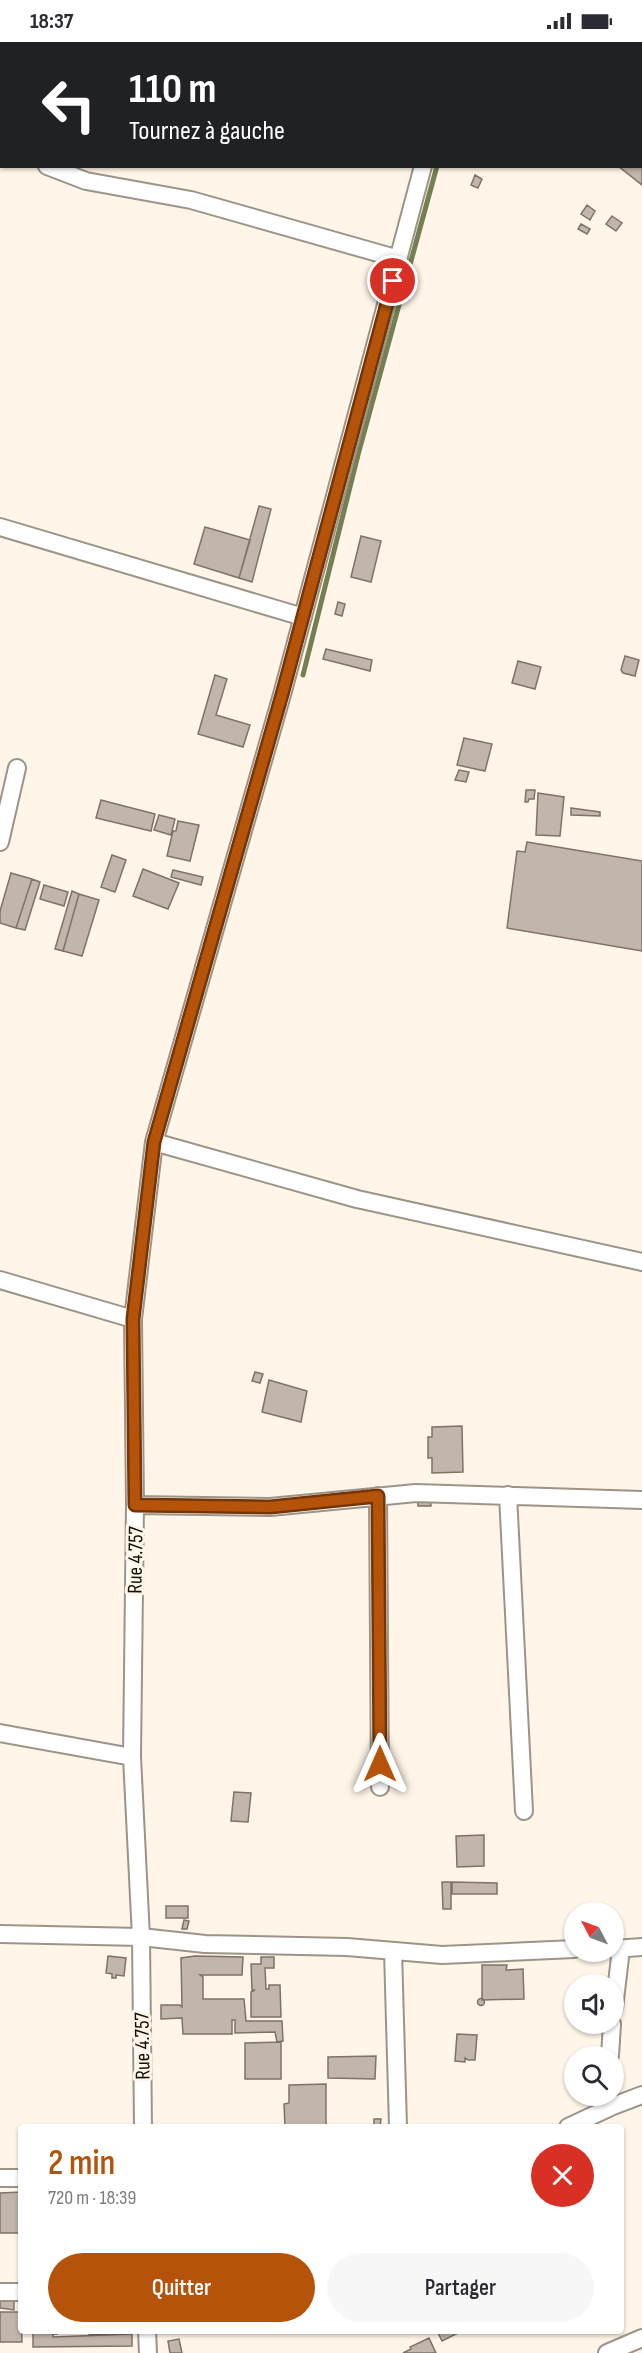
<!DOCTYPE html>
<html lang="fr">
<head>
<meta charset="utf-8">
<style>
  :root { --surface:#fff; --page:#f7f7f7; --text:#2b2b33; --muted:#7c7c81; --accent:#b45309 }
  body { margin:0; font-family:"Sofia Sans Condensed",sans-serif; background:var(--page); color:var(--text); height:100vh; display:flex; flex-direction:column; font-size:22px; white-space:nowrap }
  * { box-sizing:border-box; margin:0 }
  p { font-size:20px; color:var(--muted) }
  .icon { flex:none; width:33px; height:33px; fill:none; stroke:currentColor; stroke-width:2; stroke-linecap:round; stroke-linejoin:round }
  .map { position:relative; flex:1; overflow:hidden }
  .side { position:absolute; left:18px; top:2082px; width:606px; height:210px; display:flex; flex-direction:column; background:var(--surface); border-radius:6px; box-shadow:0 2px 4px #0004 }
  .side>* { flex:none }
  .top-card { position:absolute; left:0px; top:0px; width:642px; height:126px; box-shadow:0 2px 4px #0004; background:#202124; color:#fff; overflow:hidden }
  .needle { width:39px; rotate:311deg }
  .controls { position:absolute; left:564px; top:1860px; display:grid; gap:12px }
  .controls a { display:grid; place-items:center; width:60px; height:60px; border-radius:50%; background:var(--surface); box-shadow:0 2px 4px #0004; font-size:30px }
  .pin { position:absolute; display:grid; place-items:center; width:51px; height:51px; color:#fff; margin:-26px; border:3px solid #fff; border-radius:50%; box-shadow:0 2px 6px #0007 }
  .me { position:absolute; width:66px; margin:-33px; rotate:0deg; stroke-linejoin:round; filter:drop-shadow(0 0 4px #0008) }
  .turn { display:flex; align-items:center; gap:21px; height:126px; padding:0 30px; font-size:27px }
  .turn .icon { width:78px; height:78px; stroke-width:2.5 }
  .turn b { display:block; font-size:42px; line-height:51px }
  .round { display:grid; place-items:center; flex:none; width:63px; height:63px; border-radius:32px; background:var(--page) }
  .overview { display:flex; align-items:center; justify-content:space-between; height:102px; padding:0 30px }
  h1 { font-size:36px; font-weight:600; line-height:45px; color:var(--accent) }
  .button { display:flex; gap:12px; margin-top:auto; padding:12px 30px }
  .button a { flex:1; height:69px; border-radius:36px; background:var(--accent); color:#fff; font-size:24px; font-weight:600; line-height:69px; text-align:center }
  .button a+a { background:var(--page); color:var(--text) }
  .status { display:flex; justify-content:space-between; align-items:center; height:42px; padding:0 30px; background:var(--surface); direction:ltr }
  .status svg { height:16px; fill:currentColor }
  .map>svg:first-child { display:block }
</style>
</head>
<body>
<div class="status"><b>18:37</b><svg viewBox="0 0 49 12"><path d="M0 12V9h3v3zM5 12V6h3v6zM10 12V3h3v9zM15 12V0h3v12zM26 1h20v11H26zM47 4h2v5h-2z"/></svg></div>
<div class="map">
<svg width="642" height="2311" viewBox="0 0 642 2311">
  <rect width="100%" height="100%" fill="#fff6e9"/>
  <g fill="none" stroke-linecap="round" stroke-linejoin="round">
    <path stroke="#747f52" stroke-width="5" d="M471,2V0
      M303,633L359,409L437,124"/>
  </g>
  <path fill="#c2b5ab" stroke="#7e7269" stroke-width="1.5" d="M578,0H641L576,2Z
    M640,10L642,11V143L618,124H640Z
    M475,133L482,137L478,146L471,143Z
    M587,163L595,169L590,178L581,172Z
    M612,174L622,181L616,189L606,182Z
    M581,182L590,187L587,192L578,187Z
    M259,464L271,467L252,540L239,536Z
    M205,485L250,498L239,536L194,522Z
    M361,494L381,499L371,540L351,535Z
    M338,560L345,562L342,574L335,572Z
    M326,607L372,618L370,629L323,617Z
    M625,614L639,618L635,634L623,631L621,628Z
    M518,619L541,625L535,647L512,641Z
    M215,633L227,637L216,673L250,683L243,705L198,692Z
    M464,696L492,702L485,729L457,723Z
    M459,728L469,730L466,740L455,738Z
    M526,748H535L534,757H529L528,760H525Z
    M538,751L564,755L560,794L536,793Z
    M101,758L155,772L151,789L96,776Z
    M571,766L600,770V774L571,773Z
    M159,773L175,777L171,793L154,788Z
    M178,779L199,783L190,819L167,814L173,789H176Z
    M527,800L642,819V909L507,886L517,809L525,810Z
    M112,813L126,818L115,850L101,845Z
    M143,827L179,841L168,867L133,854Z
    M173,828L203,835L201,843L171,835Z
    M11,831L32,837L16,886L0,881V869Z
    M32,837L40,840L25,888L16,886Z
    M44,843L68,850L64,864L40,857Z
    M72,849L79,852L63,909L55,907Z
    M79,852L99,858L82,914L63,909Z
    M255,1330L263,1332L260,1341L252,1339Z
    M269,1338L307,1349L301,1380L262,1370Z
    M462,1384L463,1430L432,1431V1416H428V1395H432V1385Z
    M430,1453L431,1464H418L417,1455Z
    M234,1750L251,1751L248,1780L231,1779Z
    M484,1793V1824L457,1825L456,1794Z
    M442,1840H451V1867H443Z
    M452,1840L497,1841V1852H452Z
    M166,1864H188V1876H166Z
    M184,1878L189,1879L187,1887H182Z
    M108,1914L126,1916L124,1934L116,1933V1936H112V1932L106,1931Z
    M195,1914L243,1915L242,1933H200L203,1935V1957H244L246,1979H282L283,1999L277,2000L275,1990L235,1991V1978H232V1992H183L182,1976L161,1977V1963H180L182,1965L181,1916Z
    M261,1915H274V1926H265L266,1947H269V1943H280L281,1975H251V1950L255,1948H252L251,1922H261Z
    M482,1923H507L506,1928L523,1927L524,1957L482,1958Z
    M477.5 1960a3.5 3.5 0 1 1 7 0a3.5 3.5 0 1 1-7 0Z
    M457,1992L477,1993L475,2018H468L465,2016V2020L455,2019Z
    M281,2000V2037H245V2001Z
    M376,2014L375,2037L328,2036V2015Z
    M326,2042V2085H285L284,2062L289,2061V2043Z
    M374,2077H381L380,2085H374Z
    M21,2150V2191H0V2151Z
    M14,2256V2268L0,2266V2257Z
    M0,2270H21L22,2300H0Z
    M46,2289H57V2292H53V2295L132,2292V2304L33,2305V2290Z
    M89,2289H111V2292H89Z
    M437,2289H462L442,2299Z
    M429,2296L436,2311H403L411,2307L410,2305Z
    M179,2297L182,2311H170L168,2299Z"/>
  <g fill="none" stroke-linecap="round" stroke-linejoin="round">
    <g stroke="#9c9488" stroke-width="20">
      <path id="street" d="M456,2V0
        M0,14L2,11
        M0,105H2
        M47,124L86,139L191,158L399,217
        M0,485L303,575
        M0,800L17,726
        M154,1100L357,1157L642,1220
        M0,1238L133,1277
        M508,1453L524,1769
        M378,1454L380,1745
        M135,1463L270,1465L416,1451L642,1458
        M0,1691L132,1715
        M0,1892L141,1895L205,1902L347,1905L442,1913L574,1907
        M614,1907L642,1905
        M393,1909L398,2085
        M614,1966L621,1907
        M610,2014L612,1982
        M143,2085L141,1895L132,1715L135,1463L133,1277L154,1100L283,649L423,124
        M568,2085L613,2064L642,2053
        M0,2136H21
        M0,2250H21
        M147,2289L148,2311
        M607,2311L642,2296"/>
    </g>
    <use href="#street" stroke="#fff" stroke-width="16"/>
  </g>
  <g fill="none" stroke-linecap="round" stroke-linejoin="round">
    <g stroke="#753606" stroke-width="15">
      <path id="route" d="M380,1722L378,1454L270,1465L135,1463L133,1277L154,1100L283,649L393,239"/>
    </g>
    <use href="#route" stroke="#b45309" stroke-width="10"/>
  </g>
  <g text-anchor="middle" stroke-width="6" stroke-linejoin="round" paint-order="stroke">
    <g font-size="21" fill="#110f0a" stroke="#fff6e9">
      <text transform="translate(135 1518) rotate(-89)" y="7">Rue 4.757</text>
      <text transform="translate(142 2004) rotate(-91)" y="7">Rue 4.757</text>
    </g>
  </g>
</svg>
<div class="controls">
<a><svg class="needle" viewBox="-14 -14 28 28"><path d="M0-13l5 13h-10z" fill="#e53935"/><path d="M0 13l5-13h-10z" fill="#7c7c81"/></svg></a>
<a><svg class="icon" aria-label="sound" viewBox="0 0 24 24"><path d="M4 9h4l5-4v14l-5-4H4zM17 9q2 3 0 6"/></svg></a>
<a><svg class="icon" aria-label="search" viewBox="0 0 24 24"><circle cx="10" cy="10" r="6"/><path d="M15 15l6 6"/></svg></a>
</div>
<div class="pin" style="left:393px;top:239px;background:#d93025"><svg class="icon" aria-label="arrive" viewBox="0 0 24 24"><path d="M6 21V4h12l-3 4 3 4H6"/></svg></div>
<svg class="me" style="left:380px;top:1722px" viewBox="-20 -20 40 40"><path d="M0-17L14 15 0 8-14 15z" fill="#b45309" stroke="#fff" stroke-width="4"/></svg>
<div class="top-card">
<div class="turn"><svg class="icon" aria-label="left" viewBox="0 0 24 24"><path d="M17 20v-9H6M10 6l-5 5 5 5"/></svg><div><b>110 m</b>Tournez à gauche</div></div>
</div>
<section class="side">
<div class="overview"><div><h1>2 min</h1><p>720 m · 18:39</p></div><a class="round" style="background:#d93025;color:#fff"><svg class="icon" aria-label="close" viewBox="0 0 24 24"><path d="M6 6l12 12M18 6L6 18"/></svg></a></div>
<div class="button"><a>Quitter</a><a>Partager</a></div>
</section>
</div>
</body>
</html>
